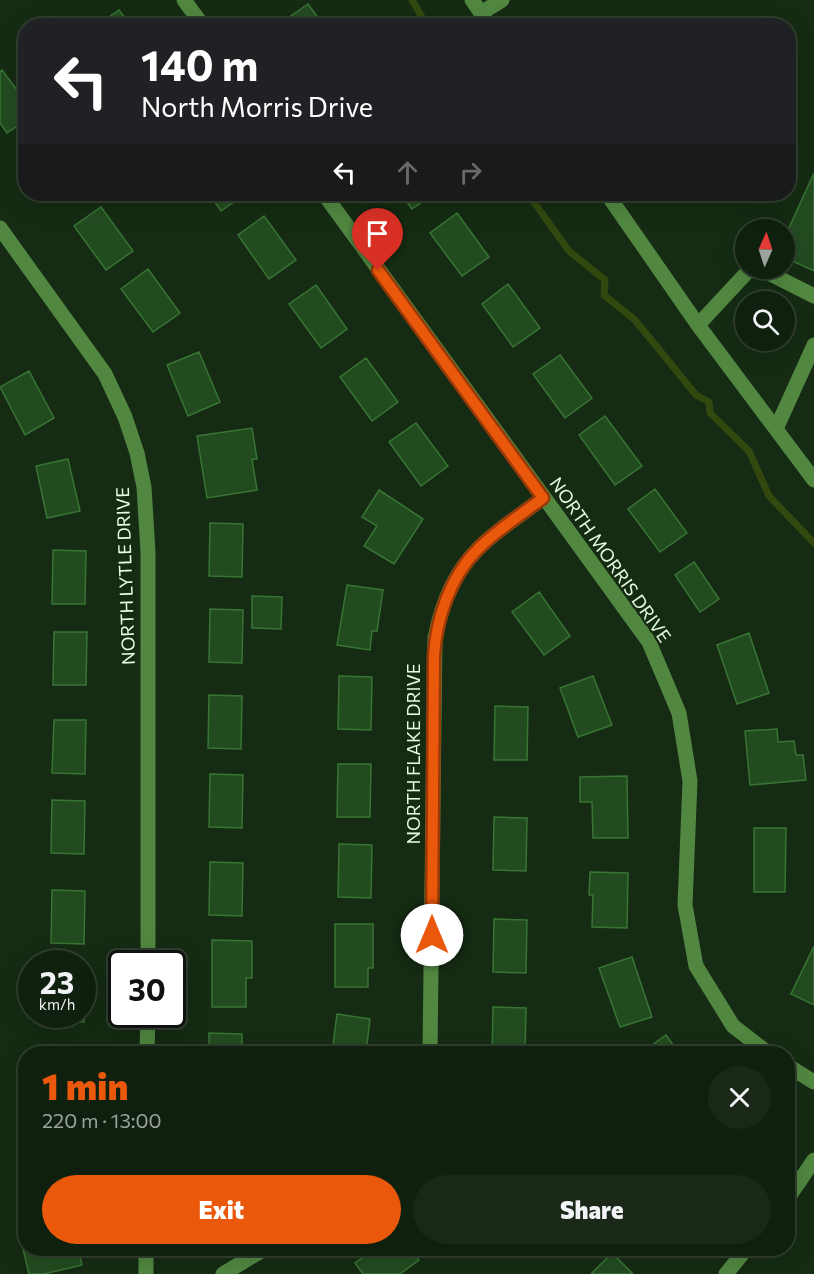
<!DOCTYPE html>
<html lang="en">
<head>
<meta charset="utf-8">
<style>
  :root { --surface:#10200e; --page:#192817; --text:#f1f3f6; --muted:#9ca39e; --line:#303e2e; --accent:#ea580c }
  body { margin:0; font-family:Commissioner,sans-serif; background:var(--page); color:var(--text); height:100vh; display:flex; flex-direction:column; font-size:22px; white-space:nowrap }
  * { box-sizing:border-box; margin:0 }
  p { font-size:20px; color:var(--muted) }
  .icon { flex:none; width:33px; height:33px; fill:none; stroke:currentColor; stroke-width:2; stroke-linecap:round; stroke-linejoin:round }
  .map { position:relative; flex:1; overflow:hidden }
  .panel { position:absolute; left:18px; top:1046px; width:777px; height:210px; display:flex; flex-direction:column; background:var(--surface); border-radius:24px; box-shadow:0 6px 24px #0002,0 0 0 2px var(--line) }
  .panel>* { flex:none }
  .top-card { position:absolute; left:18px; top:18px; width:778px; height:183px; border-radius:24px; box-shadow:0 6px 24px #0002,0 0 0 2px var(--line); background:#202124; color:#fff; overflow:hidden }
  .needle { width:39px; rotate:3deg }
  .buttons { position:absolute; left:735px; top:219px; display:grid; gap:12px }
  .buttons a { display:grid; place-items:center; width:60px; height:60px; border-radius:50%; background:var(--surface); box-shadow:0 6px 24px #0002,0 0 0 2px var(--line); font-size:30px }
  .speed { position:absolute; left:18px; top:950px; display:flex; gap:12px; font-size:30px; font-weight:700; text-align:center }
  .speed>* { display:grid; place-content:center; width:78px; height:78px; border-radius:50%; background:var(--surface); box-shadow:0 6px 24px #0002,0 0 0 2px var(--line); line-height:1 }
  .speed small { font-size:15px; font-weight:400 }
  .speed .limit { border:3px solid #111; border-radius:9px; background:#fff; color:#111 }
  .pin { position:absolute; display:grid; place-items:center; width:51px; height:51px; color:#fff; margin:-62px -26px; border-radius:50% 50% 50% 0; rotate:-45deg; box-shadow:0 0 6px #0007 }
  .pin .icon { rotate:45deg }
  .me { position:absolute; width:66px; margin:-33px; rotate:0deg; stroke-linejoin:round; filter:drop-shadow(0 0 4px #0008) }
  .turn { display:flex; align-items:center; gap:21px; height:126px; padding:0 24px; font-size:27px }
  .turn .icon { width:78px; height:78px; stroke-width:2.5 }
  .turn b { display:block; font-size:42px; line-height:51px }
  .lanes { display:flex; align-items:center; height:57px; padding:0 24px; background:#0003; justify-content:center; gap:30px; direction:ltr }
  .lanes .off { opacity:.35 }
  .round { display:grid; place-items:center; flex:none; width:63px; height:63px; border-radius:32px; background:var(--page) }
  .headline { display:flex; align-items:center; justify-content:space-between; height:102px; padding:0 24px }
  h1 { font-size:36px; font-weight:800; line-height:45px; color:var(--accent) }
  .action { display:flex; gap:12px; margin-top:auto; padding:12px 24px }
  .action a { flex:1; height:69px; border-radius:36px; background:var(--accent); color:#fff; font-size:24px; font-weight:800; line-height:69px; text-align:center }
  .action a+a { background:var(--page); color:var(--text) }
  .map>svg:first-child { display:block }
</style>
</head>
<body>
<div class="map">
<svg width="814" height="1274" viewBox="0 0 814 1274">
  <rect width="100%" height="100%" fill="#152b13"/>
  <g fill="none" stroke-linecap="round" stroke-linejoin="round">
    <path stroke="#33480f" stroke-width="7" d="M412,0L427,26
      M528,194L569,251L605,280L604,295L635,320L696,395L709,402L710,413L749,451L769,496L814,543"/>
  </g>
  <path fill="#234b20" stroke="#387534" stroke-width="1.5" d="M308,4L324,26H283L281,23Z
    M119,10L131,26H96Z
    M2,70L26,102V120L7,133L0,123V72Z
    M814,173V271L784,257V239Z
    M209,194H245L221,211Z
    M401,194H433L412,209Z
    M101,207L133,251L106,270L74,226Z
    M457,213L489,257L462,276L430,233Z
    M264,216L296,260L269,279L238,235Z
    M148,269L180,313L153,332L121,289Z
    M508,284L540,328L513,347L482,304Z
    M316,285L347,329L321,348L289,304Z
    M199,352L220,402L188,416L167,365Z
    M560,355L592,398L565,418L533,374Z
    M366,358L398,402L372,421L340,377Z
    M29,371L54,418L25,435L0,387Z
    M605,416L642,466L615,485L579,435Z
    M416,423L448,466L421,486L389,442Z
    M252,428L257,459H252L257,490L207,498L197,436Z
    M68,459L80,511L47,518L36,466Z
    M655,489L687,533L660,552L628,509Z
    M379,490L423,519L394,564L364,546L377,526L362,517Z
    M210,523L243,524L242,577L209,576Z
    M53,550L86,551L85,604H52Z
    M694,562L719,599L700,612L675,575Z
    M347,585L383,590L377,631H372L370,650L337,645Z
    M539,592L570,636L544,655L512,612Z
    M252,596L282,597L281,629L252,628Z
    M210,609L243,610L242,663L209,662Z
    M54,632H87L86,685H53Z
    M749,633L769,693L737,704L717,645Z
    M339,676L372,677L371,730L338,729Z
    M593,676L612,725L578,737L560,688Z
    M209,695L242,696L241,749L208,748Z
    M495,706L528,707L527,760H494Z
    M54,720H86L85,774L52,773Z
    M777,729L778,742L794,741L796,755H803L806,780L750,785L745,731Z
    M338,764H371L370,817H337Z
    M210,774L243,775L242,828L209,827Z
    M627,776L628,838H593L592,802H580V777Z
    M52,800L85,801L84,854L51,853Z
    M494,817L527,818L526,871L493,870Z
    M754,828H786L785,892H754Z
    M339,844L372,845L371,898L338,897Z
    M210,862L243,863L242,916L209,915Z
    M590,872L628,873L627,928L592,927L593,895H589Z
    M52,890L85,891L84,944L51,943Z
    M494,919L527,920L526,973L493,972Z
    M335,924H373V968H368V987H335Z
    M212,940L252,941V978H246V1007H212Z
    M814,946V1005L791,994Z
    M632,957L652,1017L620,1027L599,968Z
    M82,969H85L84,1022L51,1021V1014H82Z
    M493,1007L526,1008L525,1053H492Z
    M337,1014L370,1019L366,1053H332Z
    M209,1033L242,1034V1053H209Z
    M666,1035L679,1053H641Z
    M26,1244V1248H78L82,1265L44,1274H29L22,1245Z
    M377,1248H410L419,1260L400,1274H363L355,1263Z
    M612,1253L633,1274H591Z"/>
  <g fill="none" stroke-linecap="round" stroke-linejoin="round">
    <path stroke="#518741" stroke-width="15" d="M184,0L203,26
      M472,0L490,26
      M481,13L502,0
      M324,194L649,642L679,713L690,781L685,905L696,966L733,1026L768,1053
      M607,194L698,325L814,480
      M0,228L105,374L125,417L137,453L144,487L148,552V963
      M759,268L814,296
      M698,325L751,268
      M776,429L814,345
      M147,1053L148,1014
      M430,1053L435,638C441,607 454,573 477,550C496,530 521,515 543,498
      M788,1066L814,1082
      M788,1198L814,1160
      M146,1274V1248
      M223,1274L266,1248
      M726,1274L747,1248"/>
  </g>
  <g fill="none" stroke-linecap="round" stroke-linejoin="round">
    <g stroke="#983908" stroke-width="15">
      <path id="route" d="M378,270L543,498C521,515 496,530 477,550C450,577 436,620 434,656L432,935"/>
    </g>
    <use href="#route" stroke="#ea580c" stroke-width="10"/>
  </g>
  <g text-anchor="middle" stroke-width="4.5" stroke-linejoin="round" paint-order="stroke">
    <g font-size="18" fill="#e3fddf" stroke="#152b13">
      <text transform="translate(610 560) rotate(55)" y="6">NORTH MORRIS DRIVE</text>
      <text transform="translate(126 576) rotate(-92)" y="6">NORTH LYTLE DRIVE</text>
      <text transform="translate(414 754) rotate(-90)" y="6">NORTH FLAKE DRIVE</text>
    </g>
  </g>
</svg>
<div class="buttons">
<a><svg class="needle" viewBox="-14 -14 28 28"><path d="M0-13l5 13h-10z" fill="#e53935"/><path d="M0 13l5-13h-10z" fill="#9ca39e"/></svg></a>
<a><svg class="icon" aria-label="search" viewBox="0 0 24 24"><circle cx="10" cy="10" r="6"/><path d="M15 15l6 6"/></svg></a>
</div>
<div class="speed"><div>23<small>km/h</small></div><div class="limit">30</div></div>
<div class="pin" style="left:378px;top:270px;background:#d93025"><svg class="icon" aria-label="arrive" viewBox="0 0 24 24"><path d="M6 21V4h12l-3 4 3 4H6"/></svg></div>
<svg class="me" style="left:432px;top:935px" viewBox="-20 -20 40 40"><circle r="19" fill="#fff"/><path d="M0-13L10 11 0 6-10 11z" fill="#ea580c"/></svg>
<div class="top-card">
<div class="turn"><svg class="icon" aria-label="left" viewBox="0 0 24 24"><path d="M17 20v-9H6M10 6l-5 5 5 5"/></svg><div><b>140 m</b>North Morris Drive</div></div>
<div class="lanes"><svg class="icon" aria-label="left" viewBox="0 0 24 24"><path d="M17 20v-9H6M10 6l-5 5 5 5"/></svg><svg class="icon off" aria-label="ahead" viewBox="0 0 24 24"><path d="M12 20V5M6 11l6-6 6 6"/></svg><svg class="icon off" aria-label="right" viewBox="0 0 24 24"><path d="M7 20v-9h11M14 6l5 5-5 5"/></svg></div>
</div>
<section class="panel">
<div class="headline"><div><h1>1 min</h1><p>220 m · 13:00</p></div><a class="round"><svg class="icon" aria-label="close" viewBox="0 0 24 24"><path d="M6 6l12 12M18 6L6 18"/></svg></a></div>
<div class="action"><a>Exit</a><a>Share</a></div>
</section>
</div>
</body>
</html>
